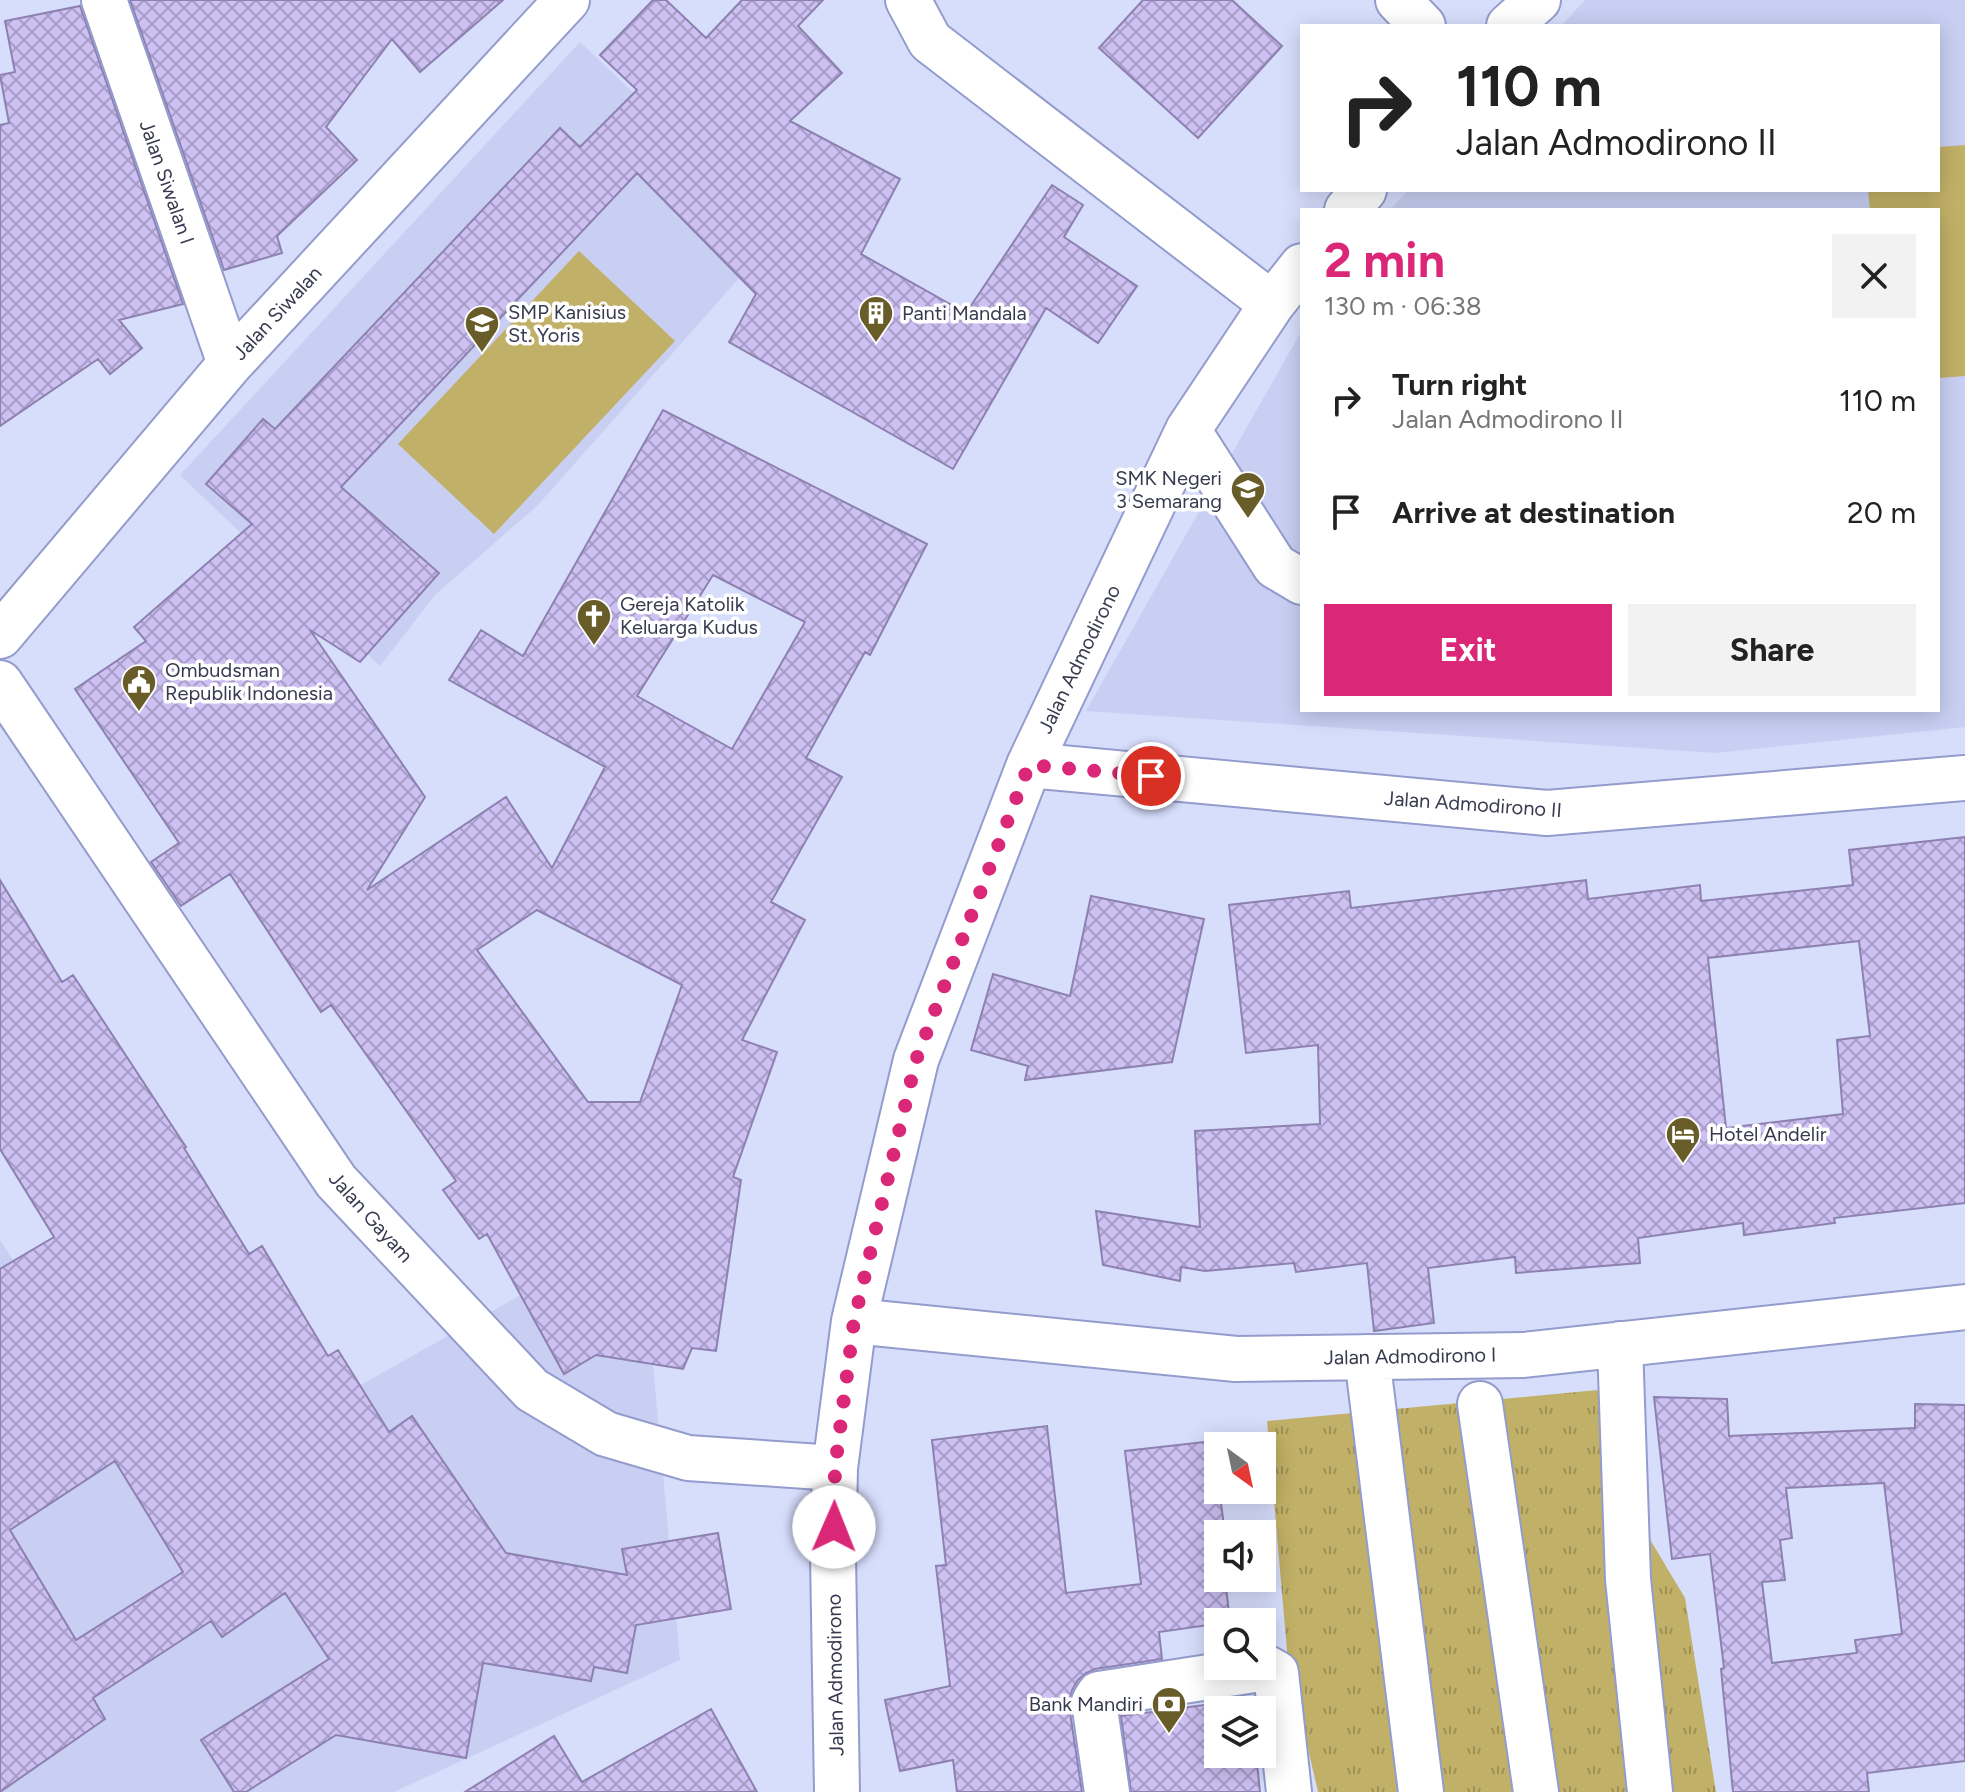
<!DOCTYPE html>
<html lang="en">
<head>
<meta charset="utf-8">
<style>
  :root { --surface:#fff; --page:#f2f2f2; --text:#222; --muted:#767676; --accent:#db2777 }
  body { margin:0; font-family:Figtree,sans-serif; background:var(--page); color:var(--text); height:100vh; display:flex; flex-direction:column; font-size:30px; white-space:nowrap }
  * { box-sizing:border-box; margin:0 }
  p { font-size:26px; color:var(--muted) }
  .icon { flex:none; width:44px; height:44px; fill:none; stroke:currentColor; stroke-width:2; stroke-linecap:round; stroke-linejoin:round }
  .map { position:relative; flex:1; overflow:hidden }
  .side { position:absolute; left:1300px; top:208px; width:640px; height:504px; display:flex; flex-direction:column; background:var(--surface); border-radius:0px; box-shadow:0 4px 20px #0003 }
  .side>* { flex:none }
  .banner { position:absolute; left:1300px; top:24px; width:640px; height:168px; border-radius:0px; box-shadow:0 4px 20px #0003; background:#fff; color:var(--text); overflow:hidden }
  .needle { width:52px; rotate:147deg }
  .tools { position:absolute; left:1204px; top:1432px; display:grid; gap:16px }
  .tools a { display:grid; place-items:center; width:72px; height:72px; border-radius:0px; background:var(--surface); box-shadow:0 4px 20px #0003; font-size:40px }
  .pin { position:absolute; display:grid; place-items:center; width:68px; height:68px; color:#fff; margin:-34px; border:4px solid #fff; border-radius:50%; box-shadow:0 2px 8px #0007 }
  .me { position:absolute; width:88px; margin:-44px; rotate:1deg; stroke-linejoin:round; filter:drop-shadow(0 0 6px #0008) }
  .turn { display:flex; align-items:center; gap:28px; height:168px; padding:0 24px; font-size:36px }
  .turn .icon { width:104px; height:104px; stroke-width:2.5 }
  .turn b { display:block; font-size:56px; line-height:68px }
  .round { display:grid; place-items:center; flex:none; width:84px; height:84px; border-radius:0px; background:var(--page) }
  .head { display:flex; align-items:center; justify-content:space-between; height:136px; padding:0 24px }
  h1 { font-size:48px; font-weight:700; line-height:60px; color:var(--accent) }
  .action { display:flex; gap:16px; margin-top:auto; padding:16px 24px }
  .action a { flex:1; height:92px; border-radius:0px; background:var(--accent); color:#fff; font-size:32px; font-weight:700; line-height:92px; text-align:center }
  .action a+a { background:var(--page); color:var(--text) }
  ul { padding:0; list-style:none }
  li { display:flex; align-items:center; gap:24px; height:112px; padding:0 24px }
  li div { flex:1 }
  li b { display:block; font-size:30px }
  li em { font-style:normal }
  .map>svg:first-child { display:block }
</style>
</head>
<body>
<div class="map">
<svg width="1965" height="1792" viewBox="0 0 1965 1792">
  <defs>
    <pattern id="grass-tufts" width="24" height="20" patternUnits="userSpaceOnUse" patternTransform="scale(2)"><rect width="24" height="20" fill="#c1b067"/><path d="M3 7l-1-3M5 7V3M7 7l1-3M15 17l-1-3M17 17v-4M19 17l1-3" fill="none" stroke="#9e9057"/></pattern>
    <pattern id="building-cross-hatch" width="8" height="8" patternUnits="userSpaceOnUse" patternTransform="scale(2)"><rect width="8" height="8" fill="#cdc0f3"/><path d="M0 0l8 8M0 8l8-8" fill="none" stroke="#a79dc7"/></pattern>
  </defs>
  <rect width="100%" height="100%" fill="#d7defc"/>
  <path fill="#c8cff2" d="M1585,0H1965V727L1716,753L1086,711L1302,330V710H1938V210H1390L1408,190H1938V26H1561Z
    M580,42L780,232L537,506L435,595L380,666L180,475Z
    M0,1240L167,1494L567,1269L643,1255L680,1660L394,1792H0Z"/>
  <path fill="url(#grass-tufts)" d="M1608,1389L1627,1501L1685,1598L1716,1792H1318L1288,1662L1267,1421Z"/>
  <path fill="#c1b067" d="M1965,145V376L1938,378V210H1870L1868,190H1938V147Z
    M579,251L675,341L494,534L398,444Z"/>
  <path fill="url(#building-cross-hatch)" stroke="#8d81b1" stroke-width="2" fill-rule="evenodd" d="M130,0H503L420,72L392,39L326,127L357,160L277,236L282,253L224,270Z
    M653,0H666L706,38L742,0H823L798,26L842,73L790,121L900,179L861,254L966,313L1052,185L1083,205L1064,237L1137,286L1098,343L1046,308L953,469L729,342L756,294L637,173L341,487L439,573L360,662L310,630L425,797L367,890L506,797L552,868L605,767L449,680L481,630L523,656L663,410L927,544L870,655L865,652L806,758L842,777L771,902L805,920L742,1040L777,1052L733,1177L741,1180L716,1351L692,1348L683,1369L596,1355L564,1374L487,1234L479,1239L443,1190L456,1181L331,1005L321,1012L230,874L181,906L151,862L179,843L75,689L146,641L134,627L252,524L206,484L263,419L275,429L560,128L580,147L637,90L600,55ZM713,575L805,622L732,749L637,696ZM537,910L682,985L640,1102H588L477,950Z
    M1143,0H1232L1282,46L1198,138L1099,48Z
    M80,6L183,304L119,320L142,348L110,374L98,359L0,426V125L9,123L0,75L15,72L5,21Z
    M1965,837V1203L1834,1218L1835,1223L1744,1235L1743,1223L1638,1238L1640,1263L1516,1273L1515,1257L1428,1268L1434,1323L1374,1331L1367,1263L1296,1272L1294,1263L1205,1271L1181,1267L1180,1281L1103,1265L1096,1211L1200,1227L1195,1131L1320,1124L1318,1045L1246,1053L1229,905L1349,891L1351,908L1586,880L1588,899L1700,885L1701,901L1853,885L1849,850ZM1859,941L1870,1036L1837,1040L1843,1114L1726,1128L1708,958Z
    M0,880L62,982L73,975L186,1147L184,1148L249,1254L262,1246L328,1356L338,1350L389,1432L412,1416L506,1553L627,1575L622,1549L718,1533L731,1609L636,1625L627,1673L594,1667L591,1681L483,1663L466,1758L336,1735L246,1792H234L201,1740L329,1659L285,1593L222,1637L211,1621L93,1698L105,1719L0,1792V1269L54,1237L0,1149ZM115,1461L183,1572L76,1640L10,1530Z
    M1091,896L1204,919L1172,1062L1025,1080L1028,1066L971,1050L993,974L1070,996Z
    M1654,1397L1727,1399L1729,1436L1915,1428V1404L1965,1405V1761L1867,1773L1869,1792H1733L1721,1669L1724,1668L1710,1554L1672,1559ZM1884,1483L1902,1634L1855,1640L1857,1653L1772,1663L1762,1582L1785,1580L1780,1540L1792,1538L1786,1488Z
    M1047,1426L1066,1593L1141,1584L1125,1451L1213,1441L1225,1534H1218V1578H1225L1230,1622L1159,1632L1162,1659L1095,1669L1086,1673L1078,1680L1072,1690L1069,1706L1082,1792H957L953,1760L900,1771L885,1700L950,1686L936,1566L946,1565L932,1440Z
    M1249,1699L1251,1710H1218V1754H1256L1260,1792H1131L1121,1716Z
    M711,1709L757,1792H465L554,1736L582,1782Z"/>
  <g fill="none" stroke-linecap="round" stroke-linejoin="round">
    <g stroke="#939ccc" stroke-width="48">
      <path id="minor" d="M104,0L230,364
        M908,0L930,41L1272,304
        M1398,0L1423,26
        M1509,26L1538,0
        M1347,210L1364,190
        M1188,430L1275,566L1302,582
        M0,636L230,364L567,0
        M0,683L336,1181L532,1390L606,1434L688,1458L835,1468
        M1029,765L1547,813L1965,778
        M854,1321L1236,1359L1524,1355L1965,1307
        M1620,1344L1628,1579L1650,1792
        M1367,1357L1421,1792
        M1480,1404L1536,1792
        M837,1792L833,1556L835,1468L854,1321L916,1060L1029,765L1188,430L1272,304L1302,266
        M1107,1792L1094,1702L1099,1694L1267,1668L1276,1673L1289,1792"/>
    </g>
    <use href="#minor" stroke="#fff" stroke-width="44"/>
  </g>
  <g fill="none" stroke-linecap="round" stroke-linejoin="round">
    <path stroke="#db2777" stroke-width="14" stroke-dasharray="0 25.2" d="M834,1527L835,1468L854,1321L916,1060L1029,765L1151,776"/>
  </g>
  <defs>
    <g id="building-pin" transform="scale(1.8)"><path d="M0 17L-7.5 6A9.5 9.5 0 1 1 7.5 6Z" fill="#685c29" stroke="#fff"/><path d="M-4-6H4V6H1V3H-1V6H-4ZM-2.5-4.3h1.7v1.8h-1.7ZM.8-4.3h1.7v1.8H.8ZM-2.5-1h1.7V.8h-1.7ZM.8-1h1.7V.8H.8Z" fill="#fff"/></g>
    <g id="school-pin" transform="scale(1.8)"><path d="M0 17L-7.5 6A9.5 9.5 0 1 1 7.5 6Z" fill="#685c29" stroke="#fff"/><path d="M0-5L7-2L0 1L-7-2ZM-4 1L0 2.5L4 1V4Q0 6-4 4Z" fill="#fff"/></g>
    <g id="church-pin" transform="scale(1.8)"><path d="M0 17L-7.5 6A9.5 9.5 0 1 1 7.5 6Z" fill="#685c29" stroke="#fff"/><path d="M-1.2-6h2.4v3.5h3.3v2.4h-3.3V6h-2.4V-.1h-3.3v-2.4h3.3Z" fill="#fff"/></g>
    <g id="civic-pin" transform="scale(1.8)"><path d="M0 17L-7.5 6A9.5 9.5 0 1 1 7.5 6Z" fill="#685c29" stroke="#fff"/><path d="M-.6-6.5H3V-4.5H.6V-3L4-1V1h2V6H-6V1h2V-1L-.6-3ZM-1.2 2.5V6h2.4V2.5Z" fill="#fff"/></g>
    <g id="hotel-pin" transform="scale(1.8)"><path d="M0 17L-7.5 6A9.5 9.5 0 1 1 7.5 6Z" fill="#685c29" stroke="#fff"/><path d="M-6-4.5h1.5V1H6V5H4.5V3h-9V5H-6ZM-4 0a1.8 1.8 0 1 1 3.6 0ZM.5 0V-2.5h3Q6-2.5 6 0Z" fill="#fff"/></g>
    <g id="bank-pin" transform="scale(1.8)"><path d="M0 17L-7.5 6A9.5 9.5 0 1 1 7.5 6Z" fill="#685c29" stroke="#fff"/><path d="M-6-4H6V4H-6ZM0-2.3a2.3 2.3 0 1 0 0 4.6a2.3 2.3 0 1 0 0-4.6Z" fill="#fff"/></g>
  </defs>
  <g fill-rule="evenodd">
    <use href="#building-pin" x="876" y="313"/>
    <use href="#school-pin" x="482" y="323"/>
    <use href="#school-pin" x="1248" y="489"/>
    <use href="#church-pin" x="594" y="616"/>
    <use href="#civic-pin" x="139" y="682"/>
    <use href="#hotel-pin" x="1683" y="1134"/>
    <use href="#bank-pin" x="1169" y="1704"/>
  </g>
  <g text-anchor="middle" stroke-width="7" stroke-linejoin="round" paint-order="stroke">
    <g font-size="20" fill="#383b50" stroke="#fff">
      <text transform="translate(167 182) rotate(71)" y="7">Jalan Siwalan I</text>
      <text transform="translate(277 313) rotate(-47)" y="7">Jalan Siwalan</text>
      <text transform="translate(1079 659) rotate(-64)" y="7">Jalan Admodirono</text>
      <text transform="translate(1473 804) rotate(4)" y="7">Jalan Admodirono II</text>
      <text transform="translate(371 1217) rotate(48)" y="7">Jalan Gayam</text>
      <text transform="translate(1410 1356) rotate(-1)" y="7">Jalan Admodirono I</text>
      <text transform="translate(835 1675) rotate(-91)" y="7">Jalan Admodirono</text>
    </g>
    <g font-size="20" fill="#383b50" stroke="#fff" text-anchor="start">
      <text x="508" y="319">SMP Kanisius<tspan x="508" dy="23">St. Yoris</tspan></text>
      <text x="902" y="320">Panti Mandala</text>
      <text x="1222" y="485" text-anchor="end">SMK Negeri<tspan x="1222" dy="23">3 Semarang</tspan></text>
      <text x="620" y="611">Gereja Katolik<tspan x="620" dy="23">Keluarga Kudus</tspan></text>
      <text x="165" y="677">Ombudsman<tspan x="165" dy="23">Republik Indonesia</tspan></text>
      <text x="1709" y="1141">Hotel Andelir</text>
      <text x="1143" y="1711" text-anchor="end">Bank Mandiri</text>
    </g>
  </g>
</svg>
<div class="tools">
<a><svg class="needle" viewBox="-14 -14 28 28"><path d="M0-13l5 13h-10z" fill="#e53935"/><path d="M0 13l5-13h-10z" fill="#767676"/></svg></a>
<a><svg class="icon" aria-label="sound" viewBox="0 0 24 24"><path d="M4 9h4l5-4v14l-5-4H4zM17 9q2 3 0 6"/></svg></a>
<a><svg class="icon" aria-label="search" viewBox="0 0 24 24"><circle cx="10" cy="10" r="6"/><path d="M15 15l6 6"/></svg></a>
<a><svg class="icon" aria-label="layers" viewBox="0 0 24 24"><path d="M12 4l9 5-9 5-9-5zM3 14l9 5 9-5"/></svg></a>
</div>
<div class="pin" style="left:1151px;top:776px;background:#d93025"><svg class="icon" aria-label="arrive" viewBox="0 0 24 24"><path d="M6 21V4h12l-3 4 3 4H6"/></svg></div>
<svg class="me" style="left:834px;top:1527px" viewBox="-20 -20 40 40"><circle r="19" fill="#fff"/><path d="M0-13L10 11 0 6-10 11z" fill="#db2777"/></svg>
<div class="banner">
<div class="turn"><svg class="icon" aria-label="right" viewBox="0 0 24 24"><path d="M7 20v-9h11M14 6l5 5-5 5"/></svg><div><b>110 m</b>Jalan Admodirono II</div></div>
</div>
<section class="side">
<div class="head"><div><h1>2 min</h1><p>130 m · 06:38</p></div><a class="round"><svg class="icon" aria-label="close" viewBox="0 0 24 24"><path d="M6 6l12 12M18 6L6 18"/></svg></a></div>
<ul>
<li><svg class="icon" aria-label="right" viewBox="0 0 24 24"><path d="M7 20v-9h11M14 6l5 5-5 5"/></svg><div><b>Turn right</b><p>Jalan Admodirono II</p></div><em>110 m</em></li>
<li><svg class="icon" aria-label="arrive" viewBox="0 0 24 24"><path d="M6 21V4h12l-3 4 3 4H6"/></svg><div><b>Arrive at destination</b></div><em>20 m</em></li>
</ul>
<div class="action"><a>Exit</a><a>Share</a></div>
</section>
</div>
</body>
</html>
